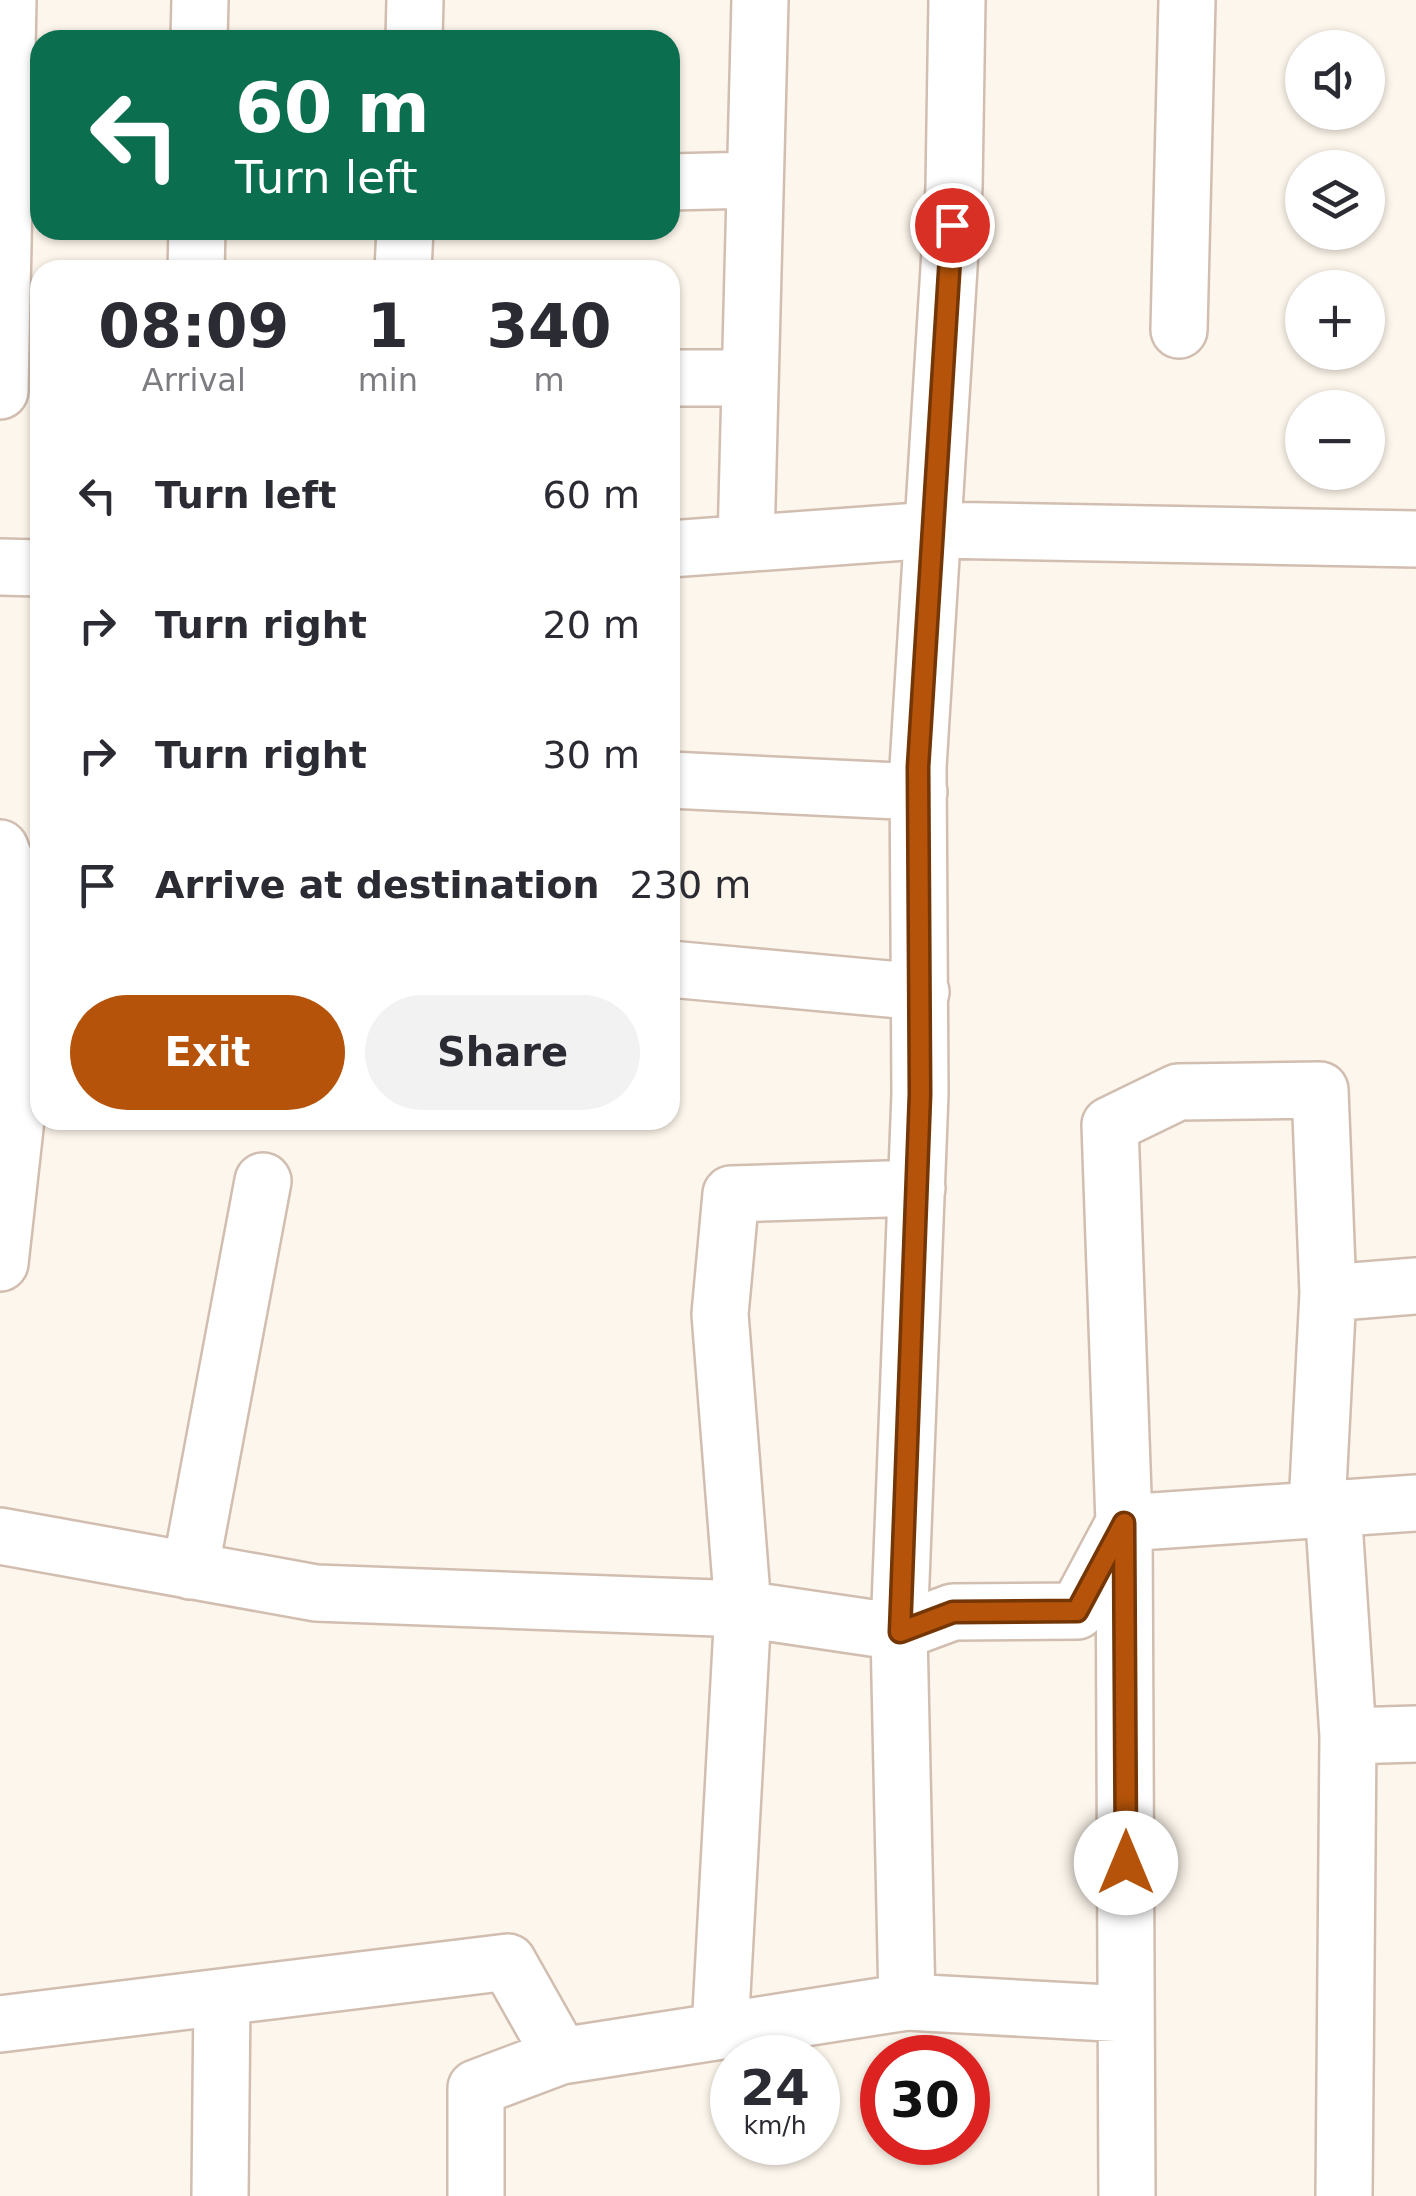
<!DOCTYPE html>
<html lang="en">
<head>
<meta charset="utf-8">
<style>
  :root { --surface:#fff; --page:#f2f2f3; --text:#2b2b33; --muted:#7c7c81; --accent:#b45309 }
  body { margin:0; font-family:"DejaVu Sans",sans-serif; background:var(--page); color:var(--text); height:100vh; display:flex; flex-direction:column; font-size:38px; white-space:nowrap }
  * { box-sizing:border-box; margin:0 }
  p { font-size:32px; color:var(--muted) }
  .icon { flex:none; width:55px; height:55px; fill:none; stroke:currentColor; stroke-width:2; stroke-linecap:round; stroke-linejoin:round }
  .map { position:relative; flex:1; overflow:hidden }
  .side { position:absolute; left:30px; top:260px; width:650px; height:870px; display:flex; flex-direction:column; background:var(--surface); border-radius:30px; box-shadow:0 2px 8px #0004 }
  .side>* { flex:none }
  .top-card { position:absolute; left:30px; top:30px; width:650px; height:210px; border-radius:30px; box-shadow:0 2px 8px #0004; background:#0b6e4f; color:#fff; overflow:hidden }
  .buttons { position:absolute; left:1285px; top:30px; display:grid; gap:20px }
  .buttons a { display:grid; place-items:center; width:100px; height:100px; border-radius:50%; background:var(--surface); box-shadow:0 2px 8px #0004; font-size:50px }
  .speed { position:absolute; left:710px; top:2035px; display:flex; gap:20px; font-size:50px; font-weight:700; text-align:center }
  .speed>* { display:grid; place-content:center; width:130px; height:130px; border-radius:50%; background:var(--surface); box-shadow:0 2px 8px #0004; line-height:1 }
  .speed small { font-size:25px; font-weight:400 }
  .speed .limit { border:15px solid #d22; background:#fff; color:#111 }
  .pin { position:absolute; display:grid; place-items:center; width:85px; height:85px; color:#fff; margin:-42px; border:5px solid #fff; border-radius:50%; box-shadow:0 2px 10px #0007 }
  .me { position:absolute; width:110px; margin:-55px; rotate:0deg; stroke-linejoin:round; filter:drop-shadow(0 0 8px #0008) }
  .turn { display:flex; align-items:center; gap:35px; height:210px; padding:0 40px; font-size:45px }
  .turn .icon { width:130px; height:130px; stroke-width:2.5 }
  .turn b { display:block; font-size:70px; line-height:85px }
  .eta { display:flex; justify-content:space-evenly; align-items:center; height:170px; text-align:center }
  .eta b { font-size:60px; font-weight:700; line-height:70px }
  .cta { display:flex; gap:20px; margin-top:auto; padding:20px 40px }
  .cta a { flex:1; height:115px; border-radius:60px; background:var(--accent); color:#fff; font-size:40px; font-weight:700; line-height:115px; text-align:center }
  .cta a+a { background:var(--page); color:var(--text) }
  ul { padding:0; list-style:none }
  li { display:flex; align-items:center; gap:30px; height:130px; padding:0 40px }
  li div { flex:1 }
  li b { display:block; font-size:38px }
  li em { font-style:normal }
  .map>svg:first-child { display:block }
</style>
</head>
<body>
<div class="map">
<svg width="1416" height="2196" viewBox="0 0 1416 2196">
  <rect width="100%" height="100%" fill="#fdf6ec"/>
  <g fill="none" stroke-linecap="round" stroke-linejoin="round">
    <g stroke="#d1beb0" stroke-width="60">
      <path id="minor" d="M199,40L200,0
        M414,40L415,0
        M670,182L754,180
        M196,270L197,230
        M403,270L405,230
        M1179,330L1187,0
        M670,378H749
        M0,391L8,0
        M746,543L760,0
        M670,549L932,530L1416,539
        M0,567L40,568
        M670,780L919,792
        M0,848L13,881L24,1047L0,1263
        M670,969L921,992
        M1317,1507L1328,1293L1416,1286
        M1333,1507L1348,1736L1344,2196
        M0,1536L316,1593L743,1609L899,1632L920,1094L918,767L954,187L957,0
        M190,1571L263,1181
        M1348,1736L1416,1734
        M907,2002L1126,2014
        M0,2024L508,1962L561,2056L907,2002L899,1632L953,1612L1077,1611L1124,1523L1110,1125L1178,1092L1320,1090L1328,1293
        M720,2031L743,1609L720,1314L731,1194L917,1188
        M220,2196L222,1997
        M476,2196V2088L561,2056
        M1127,2196L1124,1523L1416,1503"/>
    </g>
    <use href="#minor" stroke="#fff" stroke-width="55"/>
  </g>
  <g fill="none" stroke-linecap="round" stroke-linejoin="round">
    <g stroke="#753606" stroke-width="25">
      <path id="route" d="M952,225L918,767L920,1094L900,1632L953,1612L1077,1611L1124,1523L1126,1863"/>
    </g>
    <use href="#route" stroke="#b45309" stroke-width="18"/>
  </g>
</svg>
<div class="buttons">
<a><svg class="icon" aria-label="sound" viewBox="0 0 24 24"><path d="M4 9h4l5-4v14l-5-4H4zM17 9q2 3 0 6"/></svg></a>
<a><svg class="icon" aria-label="layers" viewBox="0 0 24 24"><path d="M12 4l9 5-9 5-9-5zM3 14l9 5 9-5"/></svg></a>
<a>+</a>
<a>−</a>
</div>
<div class="speed"><div>24<small>km/h</small></div><div class="limit">30</div></div>
<div class="pin" style="left:952px;top:225px;background:#d93025"><svg class="icon" aria-label="arrive" viewBox="0 0 24 24"><path d="M6 21V4h12l-3 4 3 4H6"/></svg></div>
<svg class="me" style="left:1126px;top:1863px" viewBox="-20 -20 40 40"><circle r="19" fill="#fff"/><path d="M0-13L10 11 0 6-10 11z" fill="#b45309"/></svg>
<div class="top-card">
<div class="turn"><svg class="icon" aria-label="left" viewBox="0 0 24 24"><path d="M17 20v-9H6M10 6l-5 5 5 5"/></svg><div><b>60 m</b>Turn left</div></div>
</div>
<section class="side">
<div class="eta">
<div><b>08:09</b><p>Arrival</p></div>
<div><b>1</b><p>min</p></div>
<div><b>340</b><p>m</p></div>
</div>
<ul>
<li><svg class="icon" aria-label="left" viewBox="0 0 24 24"><path d="M17 20v-9H6M10 6l-5 5 5 5"/></svg><div><b>Turn left</b></div><em>60 m</em></li>
<li><svg class="icon" aria-label="right" viewBox="0 0 24 24"><path d="M7 20v-9h11M14 6l5 5-5 5"/></svg><div><b>Turn right</b></div><em>20 m</em></li>
<li><svg class="icon" aria-label="right" viewBox="0 0 24 24"><path d="M7 20v-9h11M14 6l5 5-5 5"/></svg><div><b>Turn right</b></div><em>30 m</em></li>
<li><svg class="icon" aria-label="arrive" viewBox="0 0 24 24"><path d="M6 21V4h12l-3 4 3 4H6"/></svg><div><b>Arrive at destination</b></div><em>230 m</em></li>
</ul>
<div class="cta"><a>Exit</a><a>Share</a></div>
</section>
</div>
</body>
</html>
